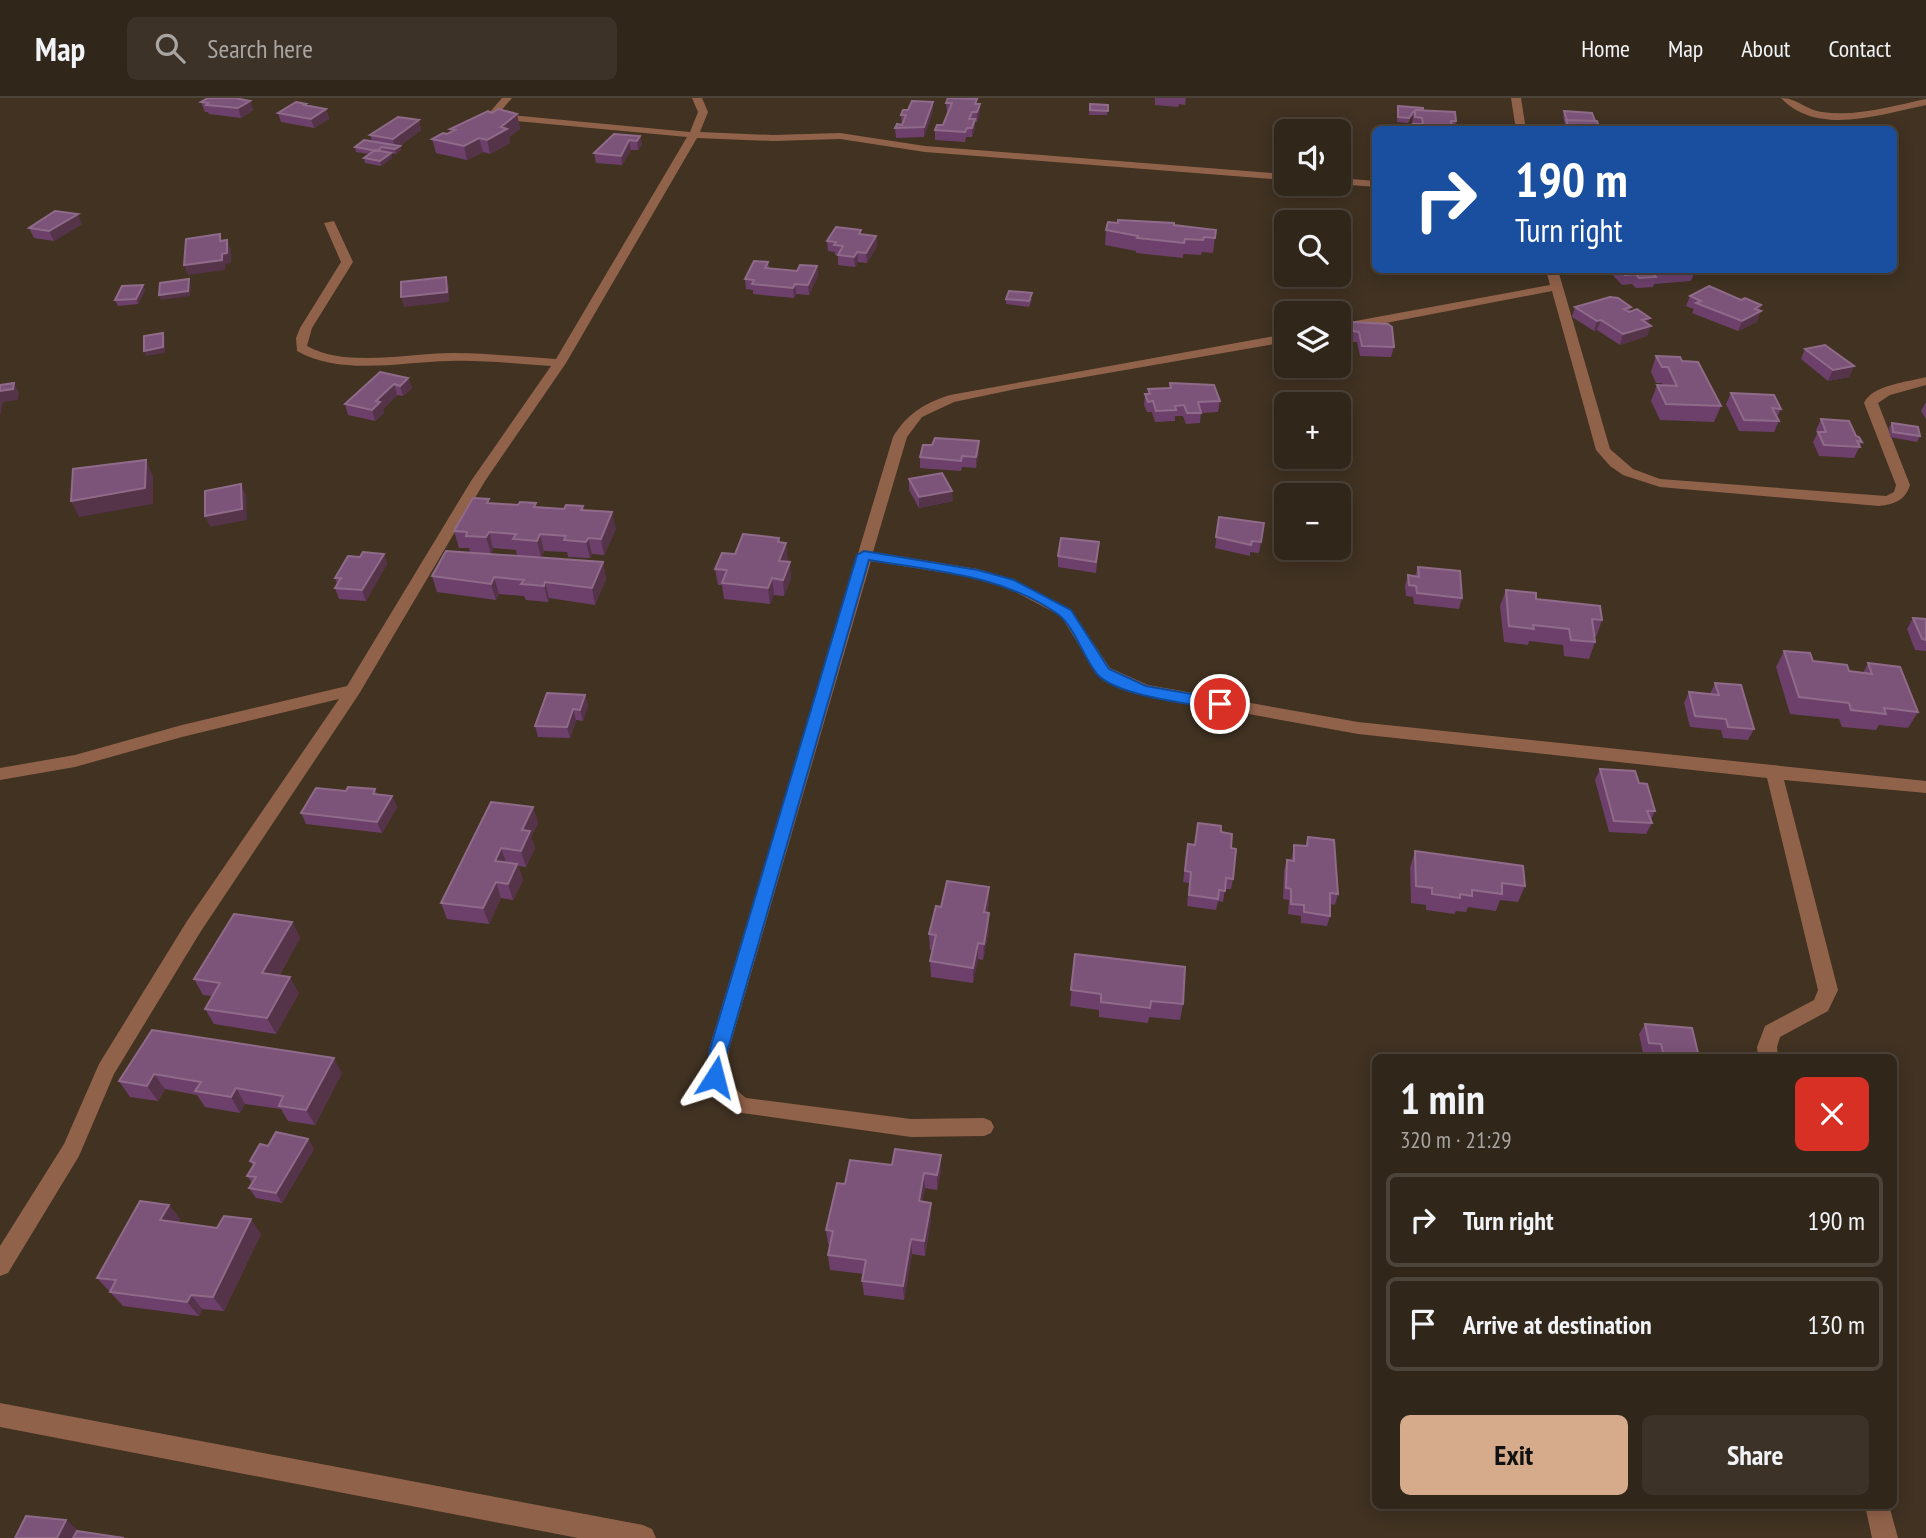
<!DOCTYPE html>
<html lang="en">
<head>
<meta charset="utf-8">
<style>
  :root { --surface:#31261a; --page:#3d3227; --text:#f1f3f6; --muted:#a8a5a2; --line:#4c4339; --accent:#d6ab8b }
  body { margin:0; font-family:"PT Sans Narrow",sans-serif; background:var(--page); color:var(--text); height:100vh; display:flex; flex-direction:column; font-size:26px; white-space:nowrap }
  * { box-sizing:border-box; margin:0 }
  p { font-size:23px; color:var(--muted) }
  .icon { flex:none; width:38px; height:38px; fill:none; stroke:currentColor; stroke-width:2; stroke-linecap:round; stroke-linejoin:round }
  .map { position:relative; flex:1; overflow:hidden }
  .panel { position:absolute; left:1372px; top:956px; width:525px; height:455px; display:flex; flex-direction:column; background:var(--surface); border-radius:10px; box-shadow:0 4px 18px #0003,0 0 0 2px var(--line) }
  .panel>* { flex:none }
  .hud { position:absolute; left:1372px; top:28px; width:525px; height:147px; border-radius:10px; box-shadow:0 4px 18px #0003,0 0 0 2px var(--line); background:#1a4fa0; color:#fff; overflow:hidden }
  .tools { position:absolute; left:1274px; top:21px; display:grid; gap:14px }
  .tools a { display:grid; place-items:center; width:77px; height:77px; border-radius:10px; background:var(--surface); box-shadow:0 4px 18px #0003,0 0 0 2px var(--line); font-size:35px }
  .pin { position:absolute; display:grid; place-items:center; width:60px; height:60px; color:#fff; margin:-30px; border:4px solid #fff; border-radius:50%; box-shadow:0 2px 7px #0007 }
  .me { position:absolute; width:77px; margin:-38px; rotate:9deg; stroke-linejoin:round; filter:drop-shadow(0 0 5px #0008) }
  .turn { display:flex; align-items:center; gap:24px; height:147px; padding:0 28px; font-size:32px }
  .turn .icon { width:91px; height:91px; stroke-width:2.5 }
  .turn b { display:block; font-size:49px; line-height:60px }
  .round { display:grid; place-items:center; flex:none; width:74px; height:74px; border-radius:10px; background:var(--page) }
  .headline { display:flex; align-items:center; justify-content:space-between; height:119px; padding:0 28px }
  h1 { font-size:42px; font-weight:600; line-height:52px }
  .button { display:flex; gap:14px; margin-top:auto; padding:14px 28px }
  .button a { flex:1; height:80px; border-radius:10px; background:var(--accent); color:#111; font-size:28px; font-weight:600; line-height:80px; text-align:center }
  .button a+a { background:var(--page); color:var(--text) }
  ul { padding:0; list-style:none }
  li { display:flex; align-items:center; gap:21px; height:94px; margin:0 14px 10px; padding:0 14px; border:4px solid var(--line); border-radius:10px }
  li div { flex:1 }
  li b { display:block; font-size:26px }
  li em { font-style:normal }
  header { display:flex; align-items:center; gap:42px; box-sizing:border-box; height:98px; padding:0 35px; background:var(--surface); border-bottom:2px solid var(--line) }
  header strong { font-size:33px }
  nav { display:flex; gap:38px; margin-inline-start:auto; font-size:24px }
  .search { width:490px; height:63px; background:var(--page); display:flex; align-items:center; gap:18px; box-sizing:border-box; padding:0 24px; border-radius:10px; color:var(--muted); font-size:26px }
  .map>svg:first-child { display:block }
</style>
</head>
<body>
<header>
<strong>Map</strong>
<div class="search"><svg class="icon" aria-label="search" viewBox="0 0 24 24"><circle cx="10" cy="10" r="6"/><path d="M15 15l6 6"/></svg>Search here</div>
<nav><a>Home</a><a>Map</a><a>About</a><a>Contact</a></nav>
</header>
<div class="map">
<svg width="1926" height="1440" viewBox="0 0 1926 1440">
  <rect width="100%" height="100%" fill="#413222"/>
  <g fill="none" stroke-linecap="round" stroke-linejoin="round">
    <path fill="#91624a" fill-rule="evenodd" d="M502,0H512L500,14L501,16L690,34L698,14L692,0H702L708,14L700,34L773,37L840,35L925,48L1286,76V82L925,54L840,41L773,43L697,40L566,265L485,383L359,596L201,833L114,976L79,1058L8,1175L0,1178V1148L64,1046L99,966L187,823L339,601L182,639L75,669L0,682V670L75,657L182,627L347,588L471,383L551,268C518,266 484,262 450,263C400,264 341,278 297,253L296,240L300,230L341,164L324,125L334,123L353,164L312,230L307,248C346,270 409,255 453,255C487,255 522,259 556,261L687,39L494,21L490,14Z
      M1511,0H1521L1526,32H1516Z
      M1781,0C1797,0 1806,12 1822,14C1857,19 1892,8 1926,1V7C1881,16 1818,39 1781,0Z
      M1339,80L1376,83V89L1337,86Z
      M1546,172H1558L1610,351L1633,371L1660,381L1886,398L1894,394L1896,387L1864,305C1872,287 1908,284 1926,279V287L1890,297L1878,305L1910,387C1905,403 1894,406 1879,408L1660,389L1623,377L1610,368L1596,352L1552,193L1339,234V226L1550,187Z
      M1286,236V244L1016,291L954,304L922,319L907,339L873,454L978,471L1014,482L1071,512L1110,570L1148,587L1358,624L1926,683V695L1784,682L1838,892L1828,913L1780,939L1777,949L1778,959H1758L1757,949L1765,928L1814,902L1818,892L1767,680L1358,636L1144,597L1098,578L1061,518L1004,488L977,480L871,463L729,951C726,974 727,986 746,1000L911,1021L984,1020L991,1023L994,1029L991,1035L984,1038L911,1039L735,1014C711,997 705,980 709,951L893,339C907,316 924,305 950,297Z
      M0,1305L643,1427L652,1431L656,1440H578L0,1329Z
      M1865,1407H1889L1898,1440H1872Z"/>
  </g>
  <path fill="#6d406c" d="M1155,0H1186L1185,7L1179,6L1178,9L1155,7Z
    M977,1L976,6H980V15L977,24H975V31L972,39H966L965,44L935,42V32L943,27L948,14H947L946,5Z
    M250,3L253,12L241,20L209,16L208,14H205L201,4Z
    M306,6L307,8L326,11L329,21L314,30L281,24L278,15Z
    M1090,6L1108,7L1107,17H1089Z
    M1398,8L1423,12L1456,23L1455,29L1463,32H1412V26L1413,18H1412L1408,25L1397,24Z
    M908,12L933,13L924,39L896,40L895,30L902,27L901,17Z
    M1564,13L1595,23L1600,32H1564L1565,26L1563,18Z
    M492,15L517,16L520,31L509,39L510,45L490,56L483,54L467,62L436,55L432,41L451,34L450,31Z
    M419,22L421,32L400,48L401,52L396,56L383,54L392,60L381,68L365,65L364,60L370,56L356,54L355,49L372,43L370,37Z
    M640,38L642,47L638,52H631L622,67L596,65L594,55Z
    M82,126L54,143L34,140L29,130Z
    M1174,127L1216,132L1213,155L1202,154L1201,157L1183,156V160L1136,155V153L1105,147L1106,132Z
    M861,132V136L876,138L877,148L867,165L858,164L855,169L838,167V157H835V154L828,153L827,143Z
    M768,164L769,170L797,173L817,168L818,178L809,197L796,196L794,200L753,196V192L746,191L745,181Z
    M1608,172H1694L1695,173L1691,183L1654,186L1653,189L1636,190L1632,186L1622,187Z
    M145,192L138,206L118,208L115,202Z
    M1690,198L1741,202L1761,207L1757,224L1738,233L1692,215L1694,211L1686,208Z
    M1006,201H1032L1029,209L1006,206Z
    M1575,209H1631L1629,214L1651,228L1647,238L1620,247L1597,232L1594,233L1572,219Z
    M1352,224L1394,249L1391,259L1360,258L1357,244H1351L1350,235Z
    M1805,251L1854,268L1849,279L1828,283L1801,261Z
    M1656,258L1682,263L1721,308L1714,324L1660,322L1651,303L1657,287L1663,288L1662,285H1656L1651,274Z
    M408,280L412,290L403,298L397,297L383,311L384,315L375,323L348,317L345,306Z
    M1170,285L1220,303L1218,314L1201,315L1200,325L1186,326L1183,318H1175V323L1155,324L1152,314H1147L1144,307L1145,296H1148V291L1169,290Z
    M1731,295L1781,311L1777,319L1779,323L1774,334L1739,333L1726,306Z
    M1926,304V321L1921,313Z
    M1821,321L1856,338L1862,344L1854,360L1819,358L1813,344L1817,336L1816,332Z
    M1892,325L1920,338L1917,344L1890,339L1889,330Z
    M932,347L979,354L976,370L962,369L961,373L920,370V359Z
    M909,381L953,403L919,410L909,392Z
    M490,405L564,411L583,408L584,412L616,431L604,457L592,456L590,460L568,459L567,454L544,453L541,459L517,458L516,452L493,450L491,456L470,454L469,450H459L454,433Z
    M1219,419L1261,444L1259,455L1250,454V458L1215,450Z
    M779,440L780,444L788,461L787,464L791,480L784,498L774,497L770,506L724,501L722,487H718L715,471L735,456Z
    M1099,444L1096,475L1058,469V458Z
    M384,456L387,466L366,503L339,501L335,490L337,486L335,480L360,459Z
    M603,464L606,481L595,507L549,500L548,504L526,502L524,498L499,496L496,502L437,494L432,478Z
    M1418,469L1462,500L1459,511L1414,506L1413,499L1406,498L1405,488L1408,477L1415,478Z
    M1506,492L1602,522L1596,539H1594L1595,544L1589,561L1564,558L1563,547L1529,543L1528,547L1504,544L1500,508Z
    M1913,520L1926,521V553L1915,552L1907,531Z
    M1784,553L1813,563L1849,573L1863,575L1868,565L1918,614L1908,630L1879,627L1876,632L1842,629L1839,621L1790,616L1776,569Z
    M1715,585L1754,631L1748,642L1723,640L1721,632L1690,629L1684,605L1689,594L1710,596Z
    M585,597L588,608L583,623L576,622L570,640L538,639L535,628Z
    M1600,671L1655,713L1651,722L1652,725L1646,736L1609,734L1595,682Z
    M375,691L377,696L392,698L397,709L382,735L306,726L301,715L346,693Z
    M533,709L538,725L531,739L535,750L526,769L518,768L523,782L513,802L501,800L489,826L447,821L441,805Z
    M1221,734L1231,750L1233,781L1231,791H1225L1223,804L1218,803L1216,812L1187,808L1189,785L1183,784L1186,757L1195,747Z
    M1308,739L1338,796L1335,807L1330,806V818L1327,828L1301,825V818L1288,816L1289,802L1283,801L1284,773L1287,762L1291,763L1294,747L1306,748Z
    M1415,753L1525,788L1518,804L1500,802L1496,813L1468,809L1466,814L1456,813L1454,816L1426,812V807L1411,805L1410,770Z
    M989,789V805L987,815H989V831L983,862L978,861L973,885L931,879L930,863L933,852H930L929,836L941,809Z
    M292,824L300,840L279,878L299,895L276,936L214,926L205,911L212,898L203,897L194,881Z
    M1075,856L1183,906L1180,922L1149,919L1148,925L1099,919V912L1070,908Z
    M1645,926L1699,959H1655V956L1643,955L1639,936Z
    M152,932L342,975L315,1027L288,1023L281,1011L245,1006L240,1015L205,1009L197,997L165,991L158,1003L130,999L119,983Z
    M308,1041L314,1051L282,1105L256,1100L249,1090L252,1085L247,1078L253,1068L250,1063L268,1048Z
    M941,1057V1072L937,1092L925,1090L922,1104L931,1120L925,1158L912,1156L904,1202L864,1197L862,1183L864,1176L830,1172L828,1157L830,1147L828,1146L826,1132L845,1086L892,1067Z
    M169,1107L180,1121L178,1125L261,1136L224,1213L202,1211L199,1218L123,1208L97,1180Z"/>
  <path fill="#553349" d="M250,3L253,12L241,20L238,10Z
    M933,4V13L924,39V29Z
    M980,6V15L977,24V14Z
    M326,11L329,21L314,30L311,21Z
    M517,16L520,31L509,39L510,45L490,56L487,42L501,29Z
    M975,21V31L972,39V30Z
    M419,22L421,32L400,48L401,52L396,56L393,41Z
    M640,38L642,47L638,52L637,43Z
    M479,40L483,54L467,62L464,48Z
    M629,42L631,52L622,67L621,58Z
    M391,55L392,60L381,68L380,63Z
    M78,116L82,126L54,143L49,133Z
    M876,138L877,148L867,165L866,155Z
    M227,142L231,152V165L226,166L225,172L188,177L184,167L222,156Z
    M857,154L858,164L855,169L854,159Z
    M817,168L818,178L809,197L808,187Z
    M446,179L449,189V204L404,209L401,199Z
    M189,181L191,187L190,198L161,202L159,197Z
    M795,186L796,196L794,200L793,190Z
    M143,187L145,192L138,206L136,201Z
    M1761,207L1758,215L1761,213L1757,224L1738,233L1742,223L1755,211Z
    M1650,220L1647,229L1651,228L1647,238L1620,247L1623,236L1642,222Z
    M1601,222L1597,232L1594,233L1597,223Z
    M163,235L165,240V255L146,258L144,253Z
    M1854,268L1849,279L1828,283L1833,272Z
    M408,280L412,290L403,298L400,288Z
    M14,285L19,295L18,302L3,304L1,316H0V293Z
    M394,286L397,297L383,311L384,315L375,323L372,312L376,303Z
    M979,343V354L976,370V359Z
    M146,362L153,378V406L79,419L71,403Z
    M241,386L246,397L247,422L210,429L205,418Z
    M952,393L953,403L919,410V399Z
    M612,414L616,431L604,457L601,441Z
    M489,434L493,450L491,456L486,439Z
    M540,436L544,453L541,459L537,443Z
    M588,440L592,456L590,460L586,444Z
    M786,445L788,461L781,479L779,463Z
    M384,456L387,466L366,503L362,492Z
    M603,464L606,481L595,507L592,490Z
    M790,464L791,480L784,498L783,482Z
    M494,479L499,496L496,502L491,486Z
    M772,480L774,497L770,506L768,490Z
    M545,484L549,500L548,504L544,488Z
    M585,597L588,608L583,623L580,612Z
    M573,611L576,622L570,640L567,629Z
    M392,698L397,709L382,735L377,724Z
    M533,709L538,725L531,739L535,750L526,769L521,753L522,732Z
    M501,750L507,767L495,763Z
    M517,766L523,782L513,802L508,786Z
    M496,784L501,800L489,826L483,810Z
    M989,789V805L984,831V814Z
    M989,815V831L983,862L984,846Z
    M292,824L300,840L271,891L262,875Z
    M978,845V861L973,885V870Z
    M290,879L299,895L276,936L267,920Z
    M334,960L342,975L315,1027L306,1012Z
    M154,976L165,991L158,1003L147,988Z
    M236,990L245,1006L240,1015L231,999Z
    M308,1041L314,1051L282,1105L276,1095Z
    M941,1057V1072L937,1092V1077Z
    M924,1075L925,1090L920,1118L919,1103Z
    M931,1105V1120L925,1158L924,1143Z
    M169,1107L180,1121L171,1137L160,1122Z
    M251,1121L261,1136L224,1213L213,1199Z
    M911,1141L912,1156L904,1202L903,1188Z
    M191,1197L202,1211L199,1218L187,1204Z
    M66,1422L80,1434L77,1440H57Z"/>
  <path fill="#7c5379" stroke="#8f6b89" stroke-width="2" d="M208,0H235L250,3L238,10L206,7L208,5L201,4Z
    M948,0L977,1L975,6H980L977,14H972L969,21H975L972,30H967L965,34L935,32L937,27H943L952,5H946Z
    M912,3L933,4L924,29L895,30L897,26L902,27L906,17H901L903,12H908Z
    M296,4L306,6L304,7L326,11L311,21L278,15Z
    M1090,6L1108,7V13L1090,12Z
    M1398,8L1423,10V12H1415V14H1413L1409,20L1398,19Z
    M498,11L517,16L501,29L507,31L487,42L479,40L464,48L432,41L443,35L447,36L455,32L450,31L488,13L492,15Z
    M1415,12L1455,14L1456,23H1451L1452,29L1462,30L1463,32L1414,31L1413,26H1423L1422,20L1415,19Z
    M1564,13L1592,15L1595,23L1567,22Z
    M398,19L419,22L393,41L370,37Z
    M1566,22L1597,23L1600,32H1576L1574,28H1568Z
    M614,36L640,38L637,43L629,42L621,58L594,55Z
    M364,42L400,48L395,51L382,49L377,53L355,49Z
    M375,52L391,55L380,63L364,60Z
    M55,113L78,116L49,133L29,130Z
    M1118,122L1174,125V127L1216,132L1215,140L1204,139L1203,142L1185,141L1184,145L1137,140L1138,138L1106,132L1108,124L1118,125Z
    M836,129L861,132L859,136L876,138L866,155L857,154L854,159L838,157L843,148L834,147L836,144L827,143Z
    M220,136V143L227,142V155L222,156V162L184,167L186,141Z
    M754,163L768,164L765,170L797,173L800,167L817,168L808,187L795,186L793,190L752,186L754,182L745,181Z
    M1620,172H1694L1695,173L1653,176L1656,179L1639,180L1636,176L1625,177Z
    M446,179L447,194L401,199V184Z
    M189,181L188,193L159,197L160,185Z
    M143,187L136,201L115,202L122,188Z
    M1709,188L1741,202L1745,200L1761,207L1755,211L1761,213L1742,223L1696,205L1701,203L1690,198Z
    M1009,193L1032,195L1029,203L1006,201Z
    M1610,199L1618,200L1631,209L1624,211L1629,214L1637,211L1650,220L1642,222L1651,228L1623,236L1601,222L1597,223L1575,209Z
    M1352,224L1388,226L1392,229L1394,249L1362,248L1359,234L1353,233Z
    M163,235V249L144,253V238Z
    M1825,247L1854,268L1833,272L1805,251Z
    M1656,258L1680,259L1682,263L1698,264L1721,308L1666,306L1657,287L1677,288L1668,269H1662Z
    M380,274L408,280L400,288L394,286L376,303L380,304L372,312L345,306Z
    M14,285L13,291L0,293V287Z
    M1170,285L1214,287L1220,303L1198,304L1201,315H1187L1184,307L1175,308L1176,312L1156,313L1153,303L1148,304L1145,296H1150L1148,291L1171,290Z
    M1731,295L1774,297L1781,311L1772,310L1779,323L1744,322Z
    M1821,321L1849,323L1856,338L1859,339L1862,344L1857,343L1860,349L1824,347L1818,334H1826Z
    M1892,325L1918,329L1920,338L1893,334Z
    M935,340L979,343L976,359L962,358L961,363L920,359L923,347H932Z
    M146,362L145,390L71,403L73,371Z
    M942,375L952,393L919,399L909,381Z
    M241,386L242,411L205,418V393Z
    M473,400L489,401L487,405L518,407L520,404L536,405L534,409L564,411L566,407L583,408L581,412L612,414L601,441L588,440L586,444L564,442L566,438L540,436L537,443L513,441L516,436L489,434L486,439L466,438L467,434L454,433Z
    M1219,419L1264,425L1261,444L1252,443L1251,447L1216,439Z
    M743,436L779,440L778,444L786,445L779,463L790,464L783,482L772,480L768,490L722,485L727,472L715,471L722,455L735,456Z
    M1061,440L1099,444L1096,464L1058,458Z
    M446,453L603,464L592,490L545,484L544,488L521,486L524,482L494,479L491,486L432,478Z
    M363,454L384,456L362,492L335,490L341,480H335L348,458L360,459Z
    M1418,469L1460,473L1462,500L1417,495L1416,488L1409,487L1408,477L1419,479Z
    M1506,492L1536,495V501L1600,508L1602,522L1592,521L1595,544L1571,542L1569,531L1533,527L1534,531L1509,528Z
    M1913,520L1926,521V542L1922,541Z
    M1784,553L1810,555L1813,563L1847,567L1849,573L1872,576L1868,565L1900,569L1918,614L1884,610L1886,616L1851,612L1849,605L1799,599Z
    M1715,585L1741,587L1754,631L1728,629L1726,621L1695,618L1689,594L1719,597Z
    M547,595L585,597L580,612L573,611L567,629L535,628Z
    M1600,671L1635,673L1639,685L1647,686L1655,713H1647L1652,725L1614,723Z
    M348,689L375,691L373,696L392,698L377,724L301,715L316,690L346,693Z
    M491,704L533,709L522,732L530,733L521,753L501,750L495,763L517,766L508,786L496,784L483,810L441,805Z
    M1198,725L1221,728V734L1232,736L1231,750L1236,751L1233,781L1226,780L1225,793L1219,792L1218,801L1189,797L1191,774L1185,773L1188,746L1195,747Z
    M1308,739L1334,742L1338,796L1330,795V818L1304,814V807L1291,806V791L1286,790L1287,762L1294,763V747L1307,748Z
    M1415,753L1523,768L1525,788L1502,785V796L1472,792V798L1460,796V800L1432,796V790L1416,788Z
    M947,783L989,789L984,814L989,815L984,846L978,845L973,870L930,863L936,837L929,836L936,808L941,809Z
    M234,816L292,824L262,875L290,879L267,920L205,911L220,885L194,881Z
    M1075,856L1185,869L1183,906L1151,903L1150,910L1101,904V896L1071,892Z
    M1645,926L1692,930L1699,959H1664L1661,946L1649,945Z
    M152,932L334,960L306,1012L279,1008L283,998L236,990L231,999L195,993L201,984L154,976L147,988L119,983Z
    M276,1034L308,1041L276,1095L249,1090L256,1079L247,1078L255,1065L250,1063L260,1046L268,1048Z
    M895,1051L941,1057L937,1077L924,1075L919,1103L931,1105L924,1143L911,1141L903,1188L862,1183L866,1162L828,1157L833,1133L826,1132L837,1085L845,1086L850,1062L892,1067Z
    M140,1103L169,1107L160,1122L217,1130L224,1118L251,1121L213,1199L191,1197L187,1204L110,1194L116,1182L97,1180Z
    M26,1418L66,1422L57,1440H15Z
    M77,1433L124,1440H73Z"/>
  <path fill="#1a73e8" stroke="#114b97" stroke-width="2" d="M864,453L978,472L1014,482L1071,512L1109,571L1146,588L1220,601L1227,606L1220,611C1191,606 1116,598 1097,576C1084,560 1074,529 1059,517C1004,477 933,473 869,462L728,951L721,984L715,987L708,984L706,979L710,951L857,457Z"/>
</svg>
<div class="tools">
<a><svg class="icon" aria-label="sound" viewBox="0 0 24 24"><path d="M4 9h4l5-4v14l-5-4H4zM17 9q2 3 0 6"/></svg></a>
<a><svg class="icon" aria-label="search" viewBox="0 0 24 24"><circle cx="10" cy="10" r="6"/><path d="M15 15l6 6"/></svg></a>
<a><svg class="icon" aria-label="layers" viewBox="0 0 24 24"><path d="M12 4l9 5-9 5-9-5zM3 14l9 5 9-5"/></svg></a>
<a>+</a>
<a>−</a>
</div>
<div class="pin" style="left:1220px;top:606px;background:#d93025"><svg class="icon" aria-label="arrive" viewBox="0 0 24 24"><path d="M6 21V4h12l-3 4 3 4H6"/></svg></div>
<svg class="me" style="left:715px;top:979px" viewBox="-20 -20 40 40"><path d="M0-17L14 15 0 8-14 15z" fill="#1a73e8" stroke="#fff" stroke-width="4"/></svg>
<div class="hud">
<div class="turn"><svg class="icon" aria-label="right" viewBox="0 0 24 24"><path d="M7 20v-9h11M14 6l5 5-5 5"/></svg><div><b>190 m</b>Turn right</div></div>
</div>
<section class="panel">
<div class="headline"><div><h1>1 min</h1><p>320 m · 21:29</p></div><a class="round" style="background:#d93025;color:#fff"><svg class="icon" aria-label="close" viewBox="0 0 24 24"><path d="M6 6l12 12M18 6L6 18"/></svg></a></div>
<ul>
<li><svg class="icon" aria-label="right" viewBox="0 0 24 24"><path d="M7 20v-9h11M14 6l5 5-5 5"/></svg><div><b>Turn right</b></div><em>190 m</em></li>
<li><svg class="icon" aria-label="arrive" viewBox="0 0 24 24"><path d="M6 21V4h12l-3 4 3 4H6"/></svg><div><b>Arrive at destination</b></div><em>130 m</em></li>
</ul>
<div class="button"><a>Exit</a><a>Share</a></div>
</section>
</div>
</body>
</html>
